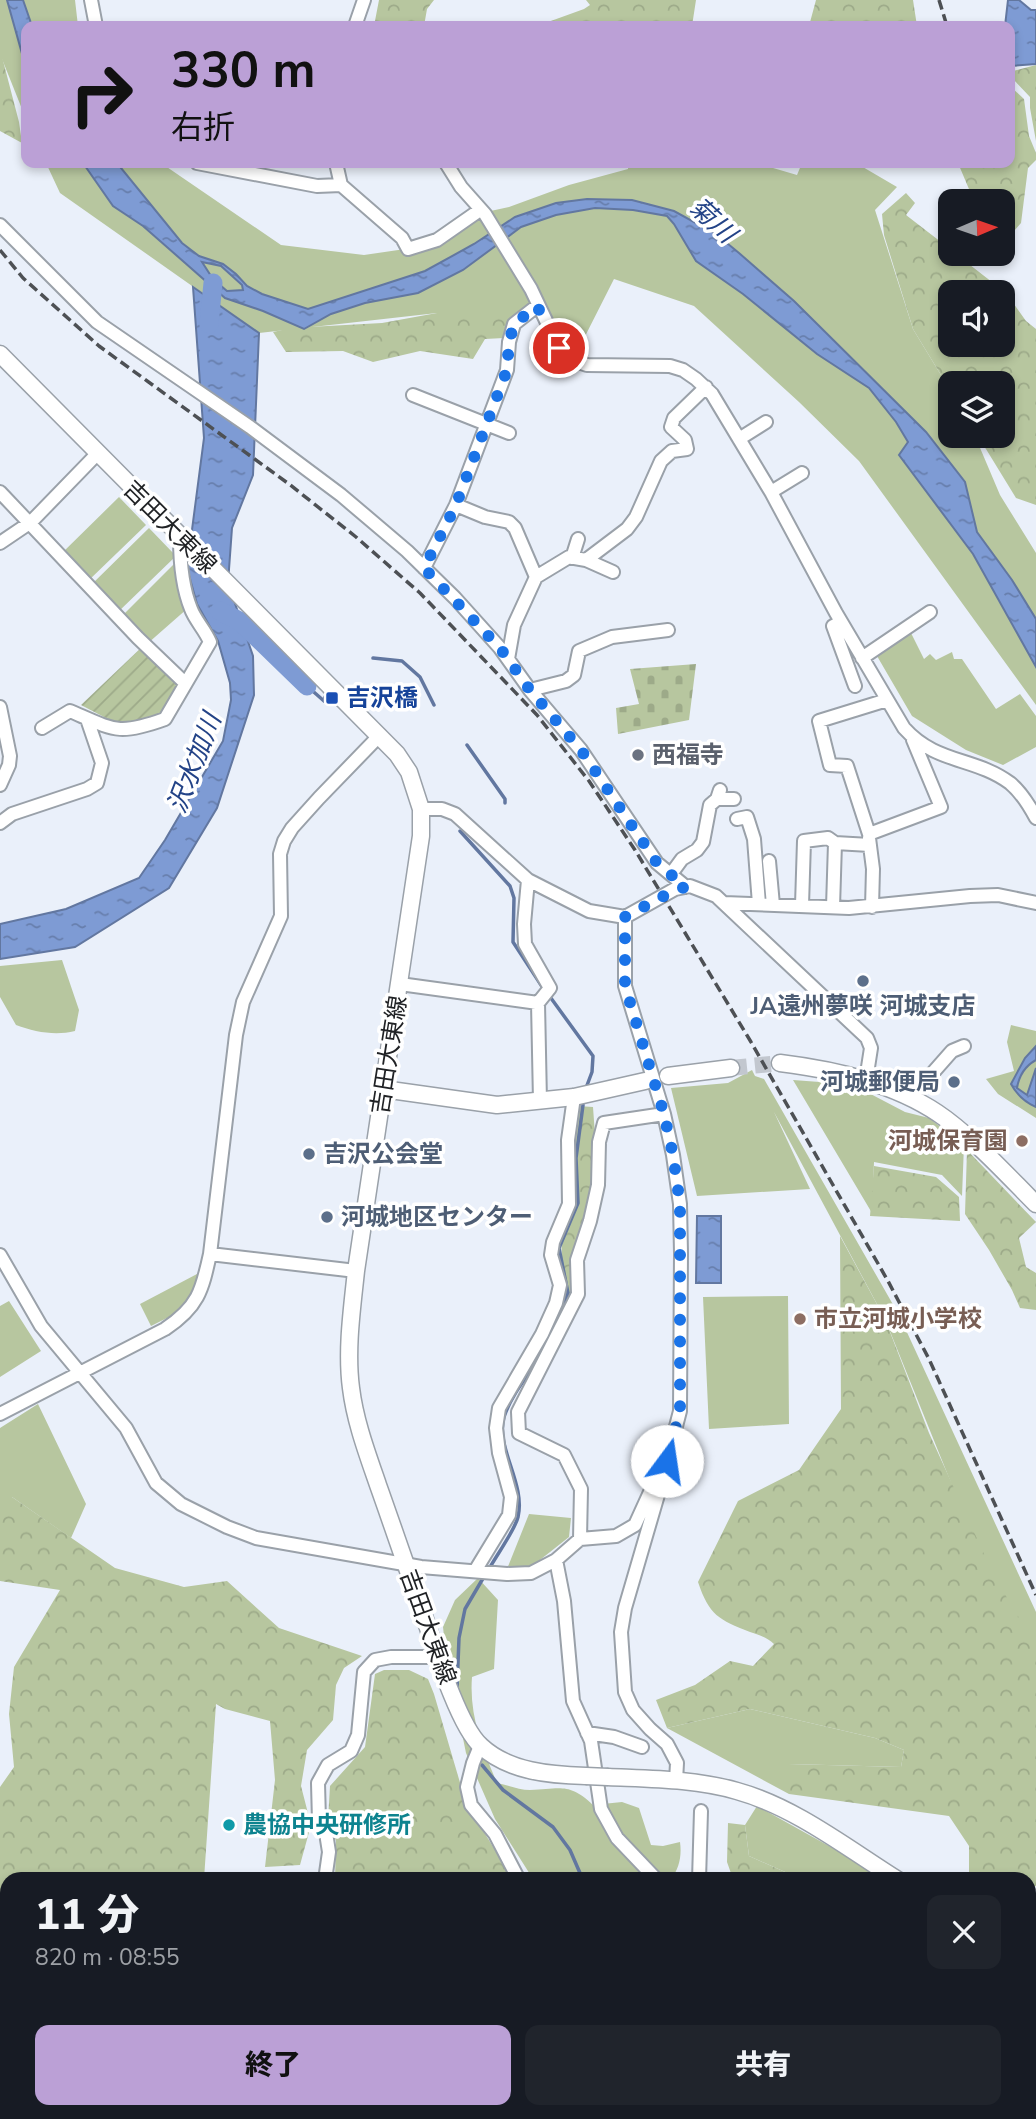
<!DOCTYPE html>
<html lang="ja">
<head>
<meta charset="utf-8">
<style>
  :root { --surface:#171b24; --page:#20242c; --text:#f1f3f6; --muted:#9ea1a6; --accent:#bba0d6 }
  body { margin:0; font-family:"Nunito Sans","Noto Sans JP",sans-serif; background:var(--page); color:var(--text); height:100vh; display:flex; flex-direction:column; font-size:26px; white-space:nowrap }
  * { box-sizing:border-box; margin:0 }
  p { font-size:23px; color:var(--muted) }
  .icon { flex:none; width:38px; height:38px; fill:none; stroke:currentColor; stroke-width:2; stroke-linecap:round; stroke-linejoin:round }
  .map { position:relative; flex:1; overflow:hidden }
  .sheet { position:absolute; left:0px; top:1872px; width:1036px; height:247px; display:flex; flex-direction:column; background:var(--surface); border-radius:21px 21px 0 0; box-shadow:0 4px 10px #0003 }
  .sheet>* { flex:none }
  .banner { position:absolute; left:21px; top:21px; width:994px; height:147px; border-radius:14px; box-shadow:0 4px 10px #0003; background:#bba0d6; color:#111; overflow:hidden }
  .needle { width:46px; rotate:88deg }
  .fabs { position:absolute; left:938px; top:189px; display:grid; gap:14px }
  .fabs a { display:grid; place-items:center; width:77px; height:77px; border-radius:14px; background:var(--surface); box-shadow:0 4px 10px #0003; font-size:35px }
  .pin { position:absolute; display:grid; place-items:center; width:60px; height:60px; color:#fff; margin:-30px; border:4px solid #fff; border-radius:50%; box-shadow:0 2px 7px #0007 }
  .me { position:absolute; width:77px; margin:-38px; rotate:14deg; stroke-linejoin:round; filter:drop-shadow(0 0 5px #0008) }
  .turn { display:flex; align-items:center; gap:24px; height:147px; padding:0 35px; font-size:32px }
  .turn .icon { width:91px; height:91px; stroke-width:2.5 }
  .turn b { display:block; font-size:49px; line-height:60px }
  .round { display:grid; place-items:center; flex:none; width:74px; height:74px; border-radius:14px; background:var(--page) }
  .summary { display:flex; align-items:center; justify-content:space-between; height:119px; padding:0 35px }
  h1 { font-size:42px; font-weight:800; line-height:52px }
  .primary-button { display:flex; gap:14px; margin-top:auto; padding:14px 35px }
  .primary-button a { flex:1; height:80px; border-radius:14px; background:var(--accent); color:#111; font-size:28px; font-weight:800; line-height:80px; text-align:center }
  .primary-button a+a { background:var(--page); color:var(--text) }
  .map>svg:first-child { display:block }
</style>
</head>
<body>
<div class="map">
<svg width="1036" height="2119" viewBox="0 0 1036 2119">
  <defs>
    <pattern id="forest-crowns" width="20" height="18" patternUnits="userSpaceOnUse" patternTransform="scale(1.75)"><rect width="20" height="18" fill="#b7c69f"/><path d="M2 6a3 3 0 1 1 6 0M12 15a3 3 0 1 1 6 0" fill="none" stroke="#9daa89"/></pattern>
    <pattern id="cemetery-stones" width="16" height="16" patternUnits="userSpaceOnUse" patternTransform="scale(1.75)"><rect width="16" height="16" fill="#b7c69f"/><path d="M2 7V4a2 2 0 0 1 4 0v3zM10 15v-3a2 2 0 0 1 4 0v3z" fill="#9daa89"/></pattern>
    <pattern id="garden-furrows" width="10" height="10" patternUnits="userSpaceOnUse" patternTransform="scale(1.75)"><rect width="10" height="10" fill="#b7c69f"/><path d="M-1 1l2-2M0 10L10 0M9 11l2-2" fill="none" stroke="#9daa89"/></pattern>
    <pattern id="water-ripples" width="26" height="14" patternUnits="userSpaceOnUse" patternTransform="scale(1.75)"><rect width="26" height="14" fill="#7e9bd4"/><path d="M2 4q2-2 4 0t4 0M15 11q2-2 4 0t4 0" fill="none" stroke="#677eac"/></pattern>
  </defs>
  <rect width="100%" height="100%" fill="#eaf0fa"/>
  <path fill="#b7c69f" d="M0,0H75L78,26H26V119L0,54Z
    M46,163H161L281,245L364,255L412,248L472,215L509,207L569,185L628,169V163H756L797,175L802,163H856L897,187L875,210L913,329L950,390V436H975L1000,495L1036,553V705L859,461L799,402L694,306L614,279L573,360L534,298L514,319L437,313L259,333L60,193Z
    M119,497L146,525L87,582L60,555Z
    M149,528L176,556L117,613L90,586Z
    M174,564L188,608L147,644L121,617Z
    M911,633L924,659L930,654L936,660L952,652L954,659H962L996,709L1020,694L1036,716V747L1003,765L966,750L912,716L877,656Z
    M62,960L79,1010L75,1031C55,1036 35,1032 16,1025L0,997V966Z
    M1011,1025L1036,1031V1118L998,1094L986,1079L1014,1071L1007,1042Z
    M752,1070L755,1076L764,1079L899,1315L1036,1612V1649L991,1582L885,1319L774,1112L810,1189L697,1196L671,1088L728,1083Z
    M793,1080L833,1083L863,1090L905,1112L929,1118L964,1145L962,1196L942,1175L874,1162L872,1213Z
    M197,1274L198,1282L183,1310L151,1326L140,1304Z
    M788,1296L789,1424L709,1429L703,1297Z
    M9,1301L41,1351L0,1377V1306Z
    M38,1404L86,1504L71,1538L12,1497H0V1428Z
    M529,1514L571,1518L569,1537L531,1567L507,1569Z
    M478,1578L498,1600L494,1669L472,1677C469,1715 482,1748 497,1783C508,1785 519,1790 530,1790C560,1789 569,1782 593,1805L622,1802L639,1808L651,1845L663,1846L680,1842C682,1856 679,1869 671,1879H533L495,1819L466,1753L446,1655L443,1627L455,1600Z
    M750,1709L875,1738L904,1750L901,1767L789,1764V1794L667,1728Z
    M757,1806L856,1861L879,1879H801L749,1856L745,1825Z"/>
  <path fill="url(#forest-crowns)" fill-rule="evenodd" d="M379,0H434L427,9L424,26H374Z
    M586,0H696L692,26H537L584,9L590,5Z
    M816,0H913L917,26H809Z
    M0,49L19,122L22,143L0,131Z
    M1036,65V141L1030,108V97L1013,79V71Z
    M1010,86L1024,99L1029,136L1036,153V160L1028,168L1021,223L1007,239L1003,235V201H974L958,163H1010Z
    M906,193L915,203L906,215L950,249V254H956L1006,293L1026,321L1036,329V505L1016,498L978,436H1003V383H950V390L913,329L884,235L882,214ZM950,292H1003V345H950Z
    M437,313H494L514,319L504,338L485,339L473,359L420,351L373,362L343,351L286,352L273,332L291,328L382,323Z
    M578,1106L593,1107L595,1135L591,1216L566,1308L524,1389V1374L563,1290L561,1233L574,1198L575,1123Z
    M967,1150L1036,1222L1019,1238L1026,1267L1036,1273V1310L1020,1308L1012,1290L989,1250L965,1214Z
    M874,1166L936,1177L959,1197L960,1221L870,1216Z
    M840,1236L885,1319L929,1433L994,1576L1036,1646V1886L1029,1888V1880L958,1879L969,1876V1846L949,1816L789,1794V1764L901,1767L904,1750L875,1738L750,1709L667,1728L656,1700L695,1685L730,1661L753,1666L774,1644C767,1638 760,1635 750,1632C719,1620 709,1615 698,1582L738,1501L799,1470L841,1409Z
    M0,1497H12L115,1568L184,1587L227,1581L279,1628L362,1656L344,1668L336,1685L333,1720L307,1750L301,1786L311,1825L300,1865L265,1867L275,1780L270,1721L225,1709L216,1704L204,1879L7,1880V2112H337L300,2119H0V1787L14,1767L9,1714L14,1667L60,1590L0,1581Z
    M384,1670H409L428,1679L434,1694L466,1803L513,1879H335L336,1841L328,1820L330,1786L365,1747L375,1674Z
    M728,1823L745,1825L749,1856L801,1879H733L727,1862Z
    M422,2112H573L574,2119H439Z"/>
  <path fill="url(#cemetery-stones)" d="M696,664L689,720L618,734L616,708L639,704L630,669Z"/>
  <path fill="url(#garden-furrows)" d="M143,646L181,683L162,717L125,728L81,705Z"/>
  <path fill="url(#water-ripples)" stroke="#6277a0" stroke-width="2" fill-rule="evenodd" d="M7,0H23L32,26H26V68Z
    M1008,0H1019L1031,10H1036V64L1011,66L1010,26H1005Z
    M83,163H117L182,243L199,256L223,264L236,274L247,286L262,294L308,309L425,271L474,244L515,217L556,203L587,199L632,200L674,211L716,234L739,253L794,301L926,432L965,482L977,532L1012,580L1036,619V667L973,554L899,455L908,442L896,422L869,388L817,354L743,294L696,261L674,224L667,216L633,210L595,208L556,215L521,227L463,270L418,293L365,303L331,314L304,329L263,311L225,298L143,226L113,206ZM202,262L221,266L242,285L243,290L227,291L213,279Z
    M193,287L259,333L253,475L232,528L228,583L253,656L254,695L217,808L169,888L75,947L0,959V924L66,909L139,878L165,840L223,741L231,700L230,683L218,641L197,604L187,568L204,438Z
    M1036,1046V1060C1025,1066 1019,1076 1017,1088L1027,1095L1036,1068V1107C1024,1102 1017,1095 1011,1084L1025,1058Z
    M697,1216H721V1283H696Z"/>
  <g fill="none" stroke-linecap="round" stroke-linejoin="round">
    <path stroke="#6277a0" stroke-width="3.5" d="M373,658L402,661L420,677L434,705
      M307,686L324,701L325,697
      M467,745L505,799V803
      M460,831L510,886L514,898L513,942L543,988
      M548,994L593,1056L592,1072L586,1088
      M557,1324L568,1293L559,1248L578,1203L576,1158L583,1105
      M489,1569C496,1556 515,1530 518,1517C526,1484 495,1447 504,1417C511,1396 525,1379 537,1362
      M457,1688L459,1638L465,1609L485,1575
      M482,1765L503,1790L553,1827L570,1850L583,1880
      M665,2112L669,2119"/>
    <path stroke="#7e9bd4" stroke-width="19" d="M209,324L213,283
      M220,611L241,622L307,686"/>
    <path stroke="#c2c7cf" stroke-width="16" stroke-dasharray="16 8" stroke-linecap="butt" d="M731,1068L780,1063"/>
    <g stroke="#9aa1a9" stroke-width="16">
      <path id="minor" d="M91,0L96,26
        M355,26L364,0
        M197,163L317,186L341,185
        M336,163L341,185L402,238L408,249L437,240L480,210
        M446,163L461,187L485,214L531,289L559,348L573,360L587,365L670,366L683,370L696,379L712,394L771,492L836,613L904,728C936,764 975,757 1010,783C1021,792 1029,805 1036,818
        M0,225L97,322L250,427L341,495L407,551L455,598L500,648L530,690L581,750L657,863L686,887
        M413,395L509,433
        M739,439L766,422
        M0,492L138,638L185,683
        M771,492L802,473
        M456,505L485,517L509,522L515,528L536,577L514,625L508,659
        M0,543L31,522L97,454
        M572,558L578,539
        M586,560L613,572
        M424,568L456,505L507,370L509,342L514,324L537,306
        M536,577L569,557L586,560L627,529L636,517L661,461L672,451L687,449L685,440L671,427L674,418L706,387
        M841,622L833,626L855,686
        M862,658L930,612
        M530,690L566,681L574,675L579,651L612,637L668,630
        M887,700L819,721L830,765L847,766L869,834L941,807L913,740
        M0,707L10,756L9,765L0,785
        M42,728L70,711C114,730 118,736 165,719L210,642C205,630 195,620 191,609C182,587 180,560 180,538
        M717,799H734
        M421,809H442L455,814L528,880L589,911L625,917L675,889L690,886L716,896L867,1038L871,1048L866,1080
        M737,819L747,817L754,839L759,904
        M0,823L12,814L87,789L97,783L102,763L87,719
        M869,838L873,869L872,907
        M769,861L773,905
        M671,874L682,859L697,850L703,842L710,805L717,799L720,790
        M528,880L524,924L525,944L550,988L538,1003L540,1101
        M724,903L849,908L970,896L998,895L1036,903
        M802,905L804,841L828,838L835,843
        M833,907L835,843L870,845
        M625,917V986L664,1114L673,1155L680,1204L681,1253L680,1411L660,1488L625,1608L621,1632L625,1692L633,1710L650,1729L667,1744L677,1763L676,1781
        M400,984L538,1003
        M922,1085L952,1051L964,1046
        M210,1254L356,1271
        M0,1255L41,1326L126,1428L156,1483L181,1504L227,1527L256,1538L421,1567L507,1574L531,1573L556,1560L580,1539L616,1536L635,1525L656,1479
        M0,1414L165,1329C198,1307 202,1291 210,1254L236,1035L243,1002L281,916L280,854L284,841L292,828L319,798L380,735
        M580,1539L581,1489L564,1455L519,1433L518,1412L578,1294L577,1260L590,1221L598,1185L599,1142L604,1123L664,1114
        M556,1560L564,1601L573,1701L591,1741L601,1809L617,1838L657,1880
        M475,1571L509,1515L511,1497L499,1453L496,1428L499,1408L542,1334L556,1303L560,1285L551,1255L553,1242L569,1204L568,1140L574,1097
        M587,1733L614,1737L642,1747
        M480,1746L473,1763L467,1787L471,1805L495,1834L519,1880
        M325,1880L329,1852L326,1833L319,1821L318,1783L328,1765L351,1751L358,1735L364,1672L375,1660L391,1657H439
        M699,1880L701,1811
        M581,2112L582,2119
        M737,2112V2119"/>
    </g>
    <g stroke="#9aa1a9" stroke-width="19">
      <path id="major" d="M0,354L397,754L409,772L421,809V836L356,1271C352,1309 346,1350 351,1388C355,1421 367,1453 378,1485C393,1527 407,1569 422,1610C433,1642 458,1726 481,1746C509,1772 551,1775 586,1776
        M780,1063C837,1070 899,1084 946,1119C979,1144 1007,1175 1036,1204
        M668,1076L731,1068
        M383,1089L497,1105L574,1097L645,1081
        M608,1777C651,1779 696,1779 737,1791C795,1807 847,1848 898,1880
        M1029,2064L1036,2078"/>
    </g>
    <use href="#minor" stroke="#fff" stroke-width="12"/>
    <use href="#major" stroke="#fff" stroke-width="16"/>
    <path stroke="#4d5054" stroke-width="3.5" stroke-dasharray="10 5" stroke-linecap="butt" d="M939,0L947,26
      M0,250L23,278L99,346L289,484L356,537L420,593L537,715L589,781L635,850L751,1042L888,1281L929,1359L1036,1595"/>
    <g stroke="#9aa1a9" stroke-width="19" stroke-linecap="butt">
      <path id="major-bridge" d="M586,1776L608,1777"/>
    </g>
    <use href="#major-bridge" stroke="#fff" stroke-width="16"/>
  </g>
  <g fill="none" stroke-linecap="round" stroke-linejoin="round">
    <path stroke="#1a73e8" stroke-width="12" stroke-dasharray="0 21.6" d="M559,348L537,306L514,324L509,342L507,370L456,505L424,568L500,648L530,690L581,750L657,863L686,887L675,890L625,917V986L664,1114L673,1155L680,1204V1411L667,1461"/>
  </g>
  <rect fill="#1a4fb4" stroke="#fff" stroke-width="2.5" x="325" y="691" width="14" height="14" rx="3.5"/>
  <circle fill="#6b7280" stroke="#fff" stroke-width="2.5" cx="638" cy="755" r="7"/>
  <g fill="#5c6f8a" stroke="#fff" stroke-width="2.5">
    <circle cx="863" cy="981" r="7"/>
    <circle cx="954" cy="1082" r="7"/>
    <circle cx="309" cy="1154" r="7"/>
    <circle cx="327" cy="1217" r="7"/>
  </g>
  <g fill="#8d6e63" stroke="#fff" stroke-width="2.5">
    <circle cx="1022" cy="1141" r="7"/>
    <circle cx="800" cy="1319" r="7"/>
  </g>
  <circle fill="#0f9aa8" stroke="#fff" stroke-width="2.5" cx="229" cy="1825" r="7"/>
  <g text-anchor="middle" stroke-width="7" stroke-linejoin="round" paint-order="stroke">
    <g font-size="24" fill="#202225" stroke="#fff">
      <text transform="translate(170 527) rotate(45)" y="8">吉田大東線</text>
      <text transform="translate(389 1055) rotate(-81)" y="8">吉田大東線</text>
      <text transform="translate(428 1627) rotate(70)" y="8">吉田大東線</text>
    </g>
    <g font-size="24" font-weight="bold" fill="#164399" stroke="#fff" text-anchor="start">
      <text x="346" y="706">吉沢橋</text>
    </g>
    <g font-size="24" font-weight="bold" fill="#5b616d" stroke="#fff" text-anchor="start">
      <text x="652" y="763">西福寺</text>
    </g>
    <g font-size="24" font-weight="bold" fill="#4e5e75" stroke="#fff" text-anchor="start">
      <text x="863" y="1014" text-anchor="middle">JA遠州夢咲 河城支店</text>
      <text x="940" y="1090" text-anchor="end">河城郵便局</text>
      <text x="323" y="1162">吉沢公会堂</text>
      <text x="341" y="1225">河城地区センター</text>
    </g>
    <g font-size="24" font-weight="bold" fill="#785e54" stroke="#fff" text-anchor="end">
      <text x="1008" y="1149">河城保育園</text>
      <text x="814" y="1327" text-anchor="start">市立河城小学校</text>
    </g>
    <g font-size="24" font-weight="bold" fill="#0d838f" stroke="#fff" text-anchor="start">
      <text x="243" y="1833">農協中央研修所</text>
    </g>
    <g font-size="26" font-style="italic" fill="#234387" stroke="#fff">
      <text transform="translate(713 220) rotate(43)" y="9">菊川</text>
      <text transform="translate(194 763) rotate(-69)" y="9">沢水加川</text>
    </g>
  </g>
</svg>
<div class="fabs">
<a><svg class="needle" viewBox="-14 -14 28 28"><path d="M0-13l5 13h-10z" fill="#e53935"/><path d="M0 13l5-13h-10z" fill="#9ea1a6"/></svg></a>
<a><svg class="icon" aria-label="sound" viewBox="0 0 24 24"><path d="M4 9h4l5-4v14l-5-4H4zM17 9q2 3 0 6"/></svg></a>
<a><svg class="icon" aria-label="layers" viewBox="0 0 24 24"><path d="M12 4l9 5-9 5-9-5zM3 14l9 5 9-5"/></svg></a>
</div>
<div class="pin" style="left:559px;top:348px;background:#d93025"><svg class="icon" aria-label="arrive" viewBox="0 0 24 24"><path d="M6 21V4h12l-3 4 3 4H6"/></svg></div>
<svg class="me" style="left:667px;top:1461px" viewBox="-20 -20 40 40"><circle r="19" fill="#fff"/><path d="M0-13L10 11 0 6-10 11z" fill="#1a73e8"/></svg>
<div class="banner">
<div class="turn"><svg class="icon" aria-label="right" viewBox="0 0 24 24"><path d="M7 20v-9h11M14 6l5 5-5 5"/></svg><div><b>330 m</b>右折</div></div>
</div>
<section class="sheet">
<div class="summary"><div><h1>11 分</h1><p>820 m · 08:55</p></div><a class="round"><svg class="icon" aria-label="close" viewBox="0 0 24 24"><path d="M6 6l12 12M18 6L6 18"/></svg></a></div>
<div class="primary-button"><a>終了</a><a>共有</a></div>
</section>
</div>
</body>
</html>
